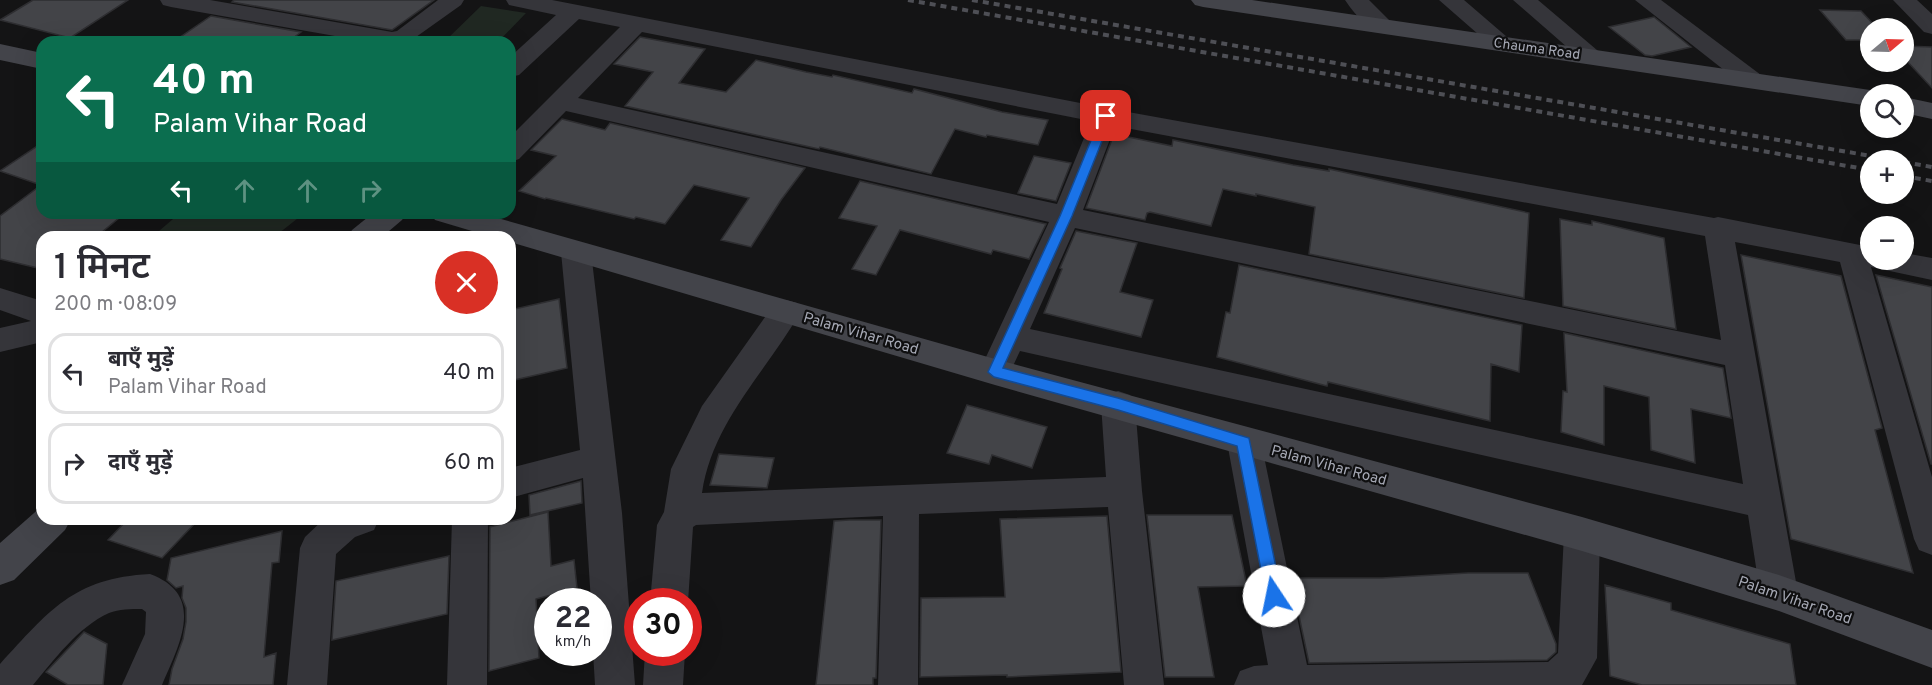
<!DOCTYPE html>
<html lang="hi">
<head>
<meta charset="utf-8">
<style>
  :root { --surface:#fff; --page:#f2f2f3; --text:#2b2b33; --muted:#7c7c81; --line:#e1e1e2 }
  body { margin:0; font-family:Overpass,"Noto Sans Devanagari",sans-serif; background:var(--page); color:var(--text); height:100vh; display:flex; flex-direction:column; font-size:22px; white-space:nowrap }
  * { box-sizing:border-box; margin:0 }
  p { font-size:20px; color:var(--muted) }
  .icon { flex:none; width:33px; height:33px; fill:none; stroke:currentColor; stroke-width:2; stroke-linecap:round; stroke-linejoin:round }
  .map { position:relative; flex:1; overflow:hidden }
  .sheet { position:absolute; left:36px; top:231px; width:480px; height:294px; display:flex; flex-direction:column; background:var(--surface); border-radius:18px; box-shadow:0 6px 24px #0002 }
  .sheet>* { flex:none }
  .guide { position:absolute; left:36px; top:36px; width:480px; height:183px; border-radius:18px; box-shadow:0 6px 24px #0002; background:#0b6e4f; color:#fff; overflow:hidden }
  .needle { width:39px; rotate:71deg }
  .buttons { position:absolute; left:1860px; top:18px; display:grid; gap:12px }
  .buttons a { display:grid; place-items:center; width:54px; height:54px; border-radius:50%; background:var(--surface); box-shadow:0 6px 24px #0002; font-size:30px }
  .speed { position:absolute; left:534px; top:588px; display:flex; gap:12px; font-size:30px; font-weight:700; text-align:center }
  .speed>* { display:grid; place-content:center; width:78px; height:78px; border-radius:50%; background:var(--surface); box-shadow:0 6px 24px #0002; line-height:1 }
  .speed small { font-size:15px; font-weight:400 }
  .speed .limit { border:9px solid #d22; background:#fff; color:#111 }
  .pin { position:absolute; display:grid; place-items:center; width:51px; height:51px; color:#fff; margin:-26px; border-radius:12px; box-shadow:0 3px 9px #0006 }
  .me { position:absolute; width:66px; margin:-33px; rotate:349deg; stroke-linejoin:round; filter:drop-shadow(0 0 4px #0008) }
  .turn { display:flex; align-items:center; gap:21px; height:126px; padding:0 18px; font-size:27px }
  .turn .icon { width:78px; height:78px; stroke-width:2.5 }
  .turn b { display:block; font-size:42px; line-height:51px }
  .lanes { display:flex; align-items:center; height:57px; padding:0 18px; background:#0003; justify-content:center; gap:30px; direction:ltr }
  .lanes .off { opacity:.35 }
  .round { display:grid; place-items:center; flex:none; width:63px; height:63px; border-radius:32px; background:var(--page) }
  .summary { display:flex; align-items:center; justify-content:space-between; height:102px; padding:0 18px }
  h1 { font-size:36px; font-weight:600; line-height:45px }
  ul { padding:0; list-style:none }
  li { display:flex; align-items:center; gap:18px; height:81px; margin:0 12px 9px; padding:0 6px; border:3px solid var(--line); border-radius:18px }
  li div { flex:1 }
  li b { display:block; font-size:22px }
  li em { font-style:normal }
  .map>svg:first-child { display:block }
</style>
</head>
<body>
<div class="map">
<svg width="1932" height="685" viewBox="0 0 1932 685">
  <rect width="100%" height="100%" fill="#141415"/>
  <path fill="#202822" d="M481,6L526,13L498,42H444Z
    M180,213H302V215L274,237H152Z"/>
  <path fill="#434448" stroke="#2e2e31" stroke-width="1.5" d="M33,0H128L70,38L0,20Z
    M234,0H434L392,30L232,2Z
    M1820,10L1861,11L1877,28H1870V40H1846Z
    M211,16L301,32L288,42H173Z
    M1654,17L1691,47L1652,56L1645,55L1609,27Z
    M640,37L705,49L679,83L726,92L756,60L806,72L832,77L833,75L912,93L914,89L1002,112L1048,120L1038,145L987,135L986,137L955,129L931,174L820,147L819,149L625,106L653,72L614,64Z
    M1904,46L1932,47V88L1904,58Z
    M562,119L605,130L610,123L805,168L781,200L751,247L721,240L749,198L694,185L665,224L636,217L634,219L546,198L545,199L519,191L556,156L531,150Z
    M1114,134L1172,146L1173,140L1293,165L1329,171V169L1529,213L1524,298L1309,254L1315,207L1256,194V196L1223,189L1211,226L1150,212L1147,213L1145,220L1086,208Z
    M42,143V213H125L96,237H42V269L0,259V216L41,185L0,171Z
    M1034,156L1071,163L1056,201L1018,193Z
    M860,181L1046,224L1029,259L993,250L991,254L900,230L876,275L852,269L877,226L839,218Z
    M1560,219L1592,225V221L1664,238L1676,329L1563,306Z
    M1076,231L1137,243L1120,292L1153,300L1141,337L1044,313L1062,269L1060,268Z
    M1741,255L1841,276L1882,428L1875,430L1913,573L1791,539Z
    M1239,265L1522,325L1519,372L1491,364L1490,421L1328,382L1327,386L1217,357L1226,312L1230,313Z
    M1876,275L1932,287V464H1931Z
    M559,299L567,368L510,381V310Z
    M1564,333L1723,368L1731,418L1691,409L1695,463L1651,450L1649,397L1604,386V445L1561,432L1563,391L1567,392Z
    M967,405L1047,427L1032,468L992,455L989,464L947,453Z
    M719,454L774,458L767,488L710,485Z
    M581,481L582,503L530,515L529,495Z
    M548,512L551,566L574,560L577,588L536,599L539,658L489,671L490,527Z
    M1147,515H1232L1247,586L1198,587L1214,677H1165Z
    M1107,516L1121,672L1007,677V675L920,677L921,598L1005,597L1000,519Z
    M128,519H199L162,558L108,540Z
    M849,520H881L876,678H873V685H816L834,521Z
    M282,531L279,562L272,563L264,657L276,653L273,685H169L172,669L183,639L186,622V608L182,598L183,586L176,588L167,580L171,558Z
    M449,556L447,614L332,640L336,581Z
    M1468,573H1528L1556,644V652L1547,660L1309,663L1291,578H1382Z
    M1605,585L1671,603V610L1790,644L1796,685H1642L1610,676Z
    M84,632L107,644L103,685H68L46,672Z"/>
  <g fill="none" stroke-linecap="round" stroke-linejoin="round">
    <path fill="#35353a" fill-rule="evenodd" d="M160,0H210L392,32L397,31L438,0H464L461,5L409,42H369L171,7L163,5Z
      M506,0H552L1106,108L1714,218L1718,217L1870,247V260H1904V253L1932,258V280L1871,267L1932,477V555L1919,550L1914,539L1840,262L1735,242L1798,593L1792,605L1779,610L1766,605L1760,593L1748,515L1020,351L1006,381L995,384L984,381L979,372L1049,222L566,111L519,159L510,162V137L620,27L579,19L519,75L510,77V57L556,15L509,5ZM642,32L1091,121L1057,204L578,98ZM1115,126L1705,236L1721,340L1083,210ZM1075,228L1725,365L1743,484L1030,329Z
      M1345,0H1369L1396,27L1392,32C1373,37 1355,15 1345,0Z
      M1439,0H1464L1514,43L1510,48L1502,50L1494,48Z
      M1513,0H1538L1604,56L1601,61L1592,63L1583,61Z
      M1635,0H1661L1761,75L1764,80L1761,85L1752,87L1743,85Z
      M1893,0H1917L1932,14V34L1924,32Z
      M576,242L586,245L591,252L622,513L635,685H595L593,652H598V602H591L583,478L510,498V468L580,450L561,252L566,245Z
      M0,288L42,301V342L0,352V328L31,321L0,310Z
      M786,300L797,303L801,311C767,371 712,422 702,493L1106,477L1101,404L1106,395L1118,391L1130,395L1135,404L1142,491L1164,685H1124L1108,507L919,514L918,685H878L883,516L696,525L693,527L688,602H650L657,525L664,512L671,469L702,406L775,303Z
      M1244,428L1256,432L1261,442L1307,665L1548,662L1558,653L1564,534L1569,523L1582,518L1595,523L1600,534L1597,658L1582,685H1234L1240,671L1254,666L1268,665L1227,442L1232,432Z
      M324,519H379L374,530L355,537L336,554L327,685H287L300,548L305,537Z
      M452,519H488L487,685H447Z
      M150,574C207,595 179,645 162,685H122L145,634L146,612L142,609C131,609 119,609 109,613C78,627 54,660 33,685H0V664C49,611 73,578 150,574Z
      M645,652H685L683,685H643Z"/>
    <path fill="#43444a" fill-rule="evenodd" d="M1191,0H1252L1870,90L1881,94H1870V106L1203,7L1195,5Z
      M0,44L42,53V69L0,60Z
      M1904,97L1932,103V119L1904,113Z
      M373,213H407L402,220L382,237H348L352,230Z
      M430,213H480L995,359L1582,517L1779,575L1932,630V668L1779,611L1582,551L995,385L510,242V237H492L435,220Z
      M42,506V519H71L65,530L14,580L0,585V543Z"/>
    <path stroke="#4e4f55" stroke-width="4" stroke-dasharray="6 5" stroke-linecap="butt" d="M908,0L1870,170
      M972,0L1894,160
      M1904,162L1932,167
      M1904,176L1932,181"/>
  </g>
  <path fill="#1a73e8" stroke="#114b97" stroke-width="1.5" d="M1106,112L1112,116L1072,216L1003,368L1118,398L1249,438L1282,596L1280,601L1274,603L1268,601L1266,596L1237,446L1118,410L994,377L988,372L1060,216L1101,116Z"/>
  <g text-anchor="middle" stroke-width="4.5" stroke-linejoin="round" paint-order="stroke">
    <g font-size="14" fill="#a6a9b5" stroke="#0f0f10">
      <text transform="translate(1537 48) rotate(8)" y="5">Chauma Road</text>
    </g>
    <g font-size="15" fill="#a6a9b5" stroke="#0f0f10">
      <text transform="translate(861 333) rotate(16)" y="5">Palam Vihar Road</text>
      <text transform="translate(1329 465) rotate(15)" y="5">Palam Vihar Road</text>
      <text transform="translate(1795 600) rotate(19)" y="5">Palam Vihar Road</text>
    </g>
  </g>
</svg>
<div class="buttons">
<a><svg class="needle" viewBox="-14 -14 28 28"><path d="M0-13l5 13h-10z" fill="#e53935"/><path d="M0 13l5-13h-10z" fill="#7c7c81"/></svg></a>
<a><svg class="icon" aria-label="search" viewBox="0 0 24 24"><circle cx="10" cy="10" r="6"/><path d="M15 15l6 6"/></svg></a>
<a>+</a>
<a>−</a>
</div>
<div class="speed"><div>22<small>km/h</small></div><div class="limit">30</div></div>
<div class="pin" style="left:1106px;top:116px;background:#d93025"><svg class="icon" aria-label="arrive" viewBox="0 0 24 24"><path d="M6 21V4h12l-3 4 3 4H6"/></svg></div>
<svg class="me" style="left:1274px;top:596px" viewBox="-20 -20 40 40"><circle r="19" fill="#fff"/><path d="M0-13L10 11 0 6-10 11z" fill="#1a73e8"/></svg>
<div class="guide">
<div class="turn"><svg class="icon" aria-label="left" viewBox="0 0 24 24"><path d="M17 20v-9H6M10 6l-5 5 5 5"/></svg><div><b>40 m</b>Palam Vihar Road</div></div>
<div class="lanes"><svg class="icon" aria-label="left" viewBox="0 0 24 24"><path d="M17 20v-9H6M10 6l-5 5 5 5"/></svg><svg class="icon off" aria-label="ahead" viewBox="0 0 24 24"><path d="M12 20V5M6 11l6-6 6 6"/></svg><svg class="icon off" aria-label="ahead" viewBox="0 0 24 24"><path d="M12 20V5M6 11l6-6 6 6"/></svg><svg class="icon off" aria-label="right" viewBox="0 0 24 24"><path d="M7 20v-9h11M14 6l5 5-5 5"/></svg></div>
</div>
<section class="sheet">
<div class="summary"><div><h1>1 मिनट</h1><p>200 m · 08:09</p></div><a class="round" style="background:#d93025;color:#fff"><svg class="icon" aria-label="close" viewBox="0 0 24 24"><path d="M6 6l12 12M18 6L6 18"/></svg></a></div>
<ul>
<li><svg class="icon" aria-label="left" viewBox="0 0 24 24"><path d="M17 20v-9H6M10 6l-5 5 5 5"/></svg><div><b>बाएँ मुड़ें</b><p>Palam Vihar Road</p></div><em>40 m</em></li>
<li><svg class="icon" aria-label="right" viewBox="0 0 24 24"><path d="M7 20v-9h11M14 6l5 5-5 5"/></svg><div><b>दाएँ मुड़ें</b></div><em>60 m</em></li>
</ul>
</section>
</div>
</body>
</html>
